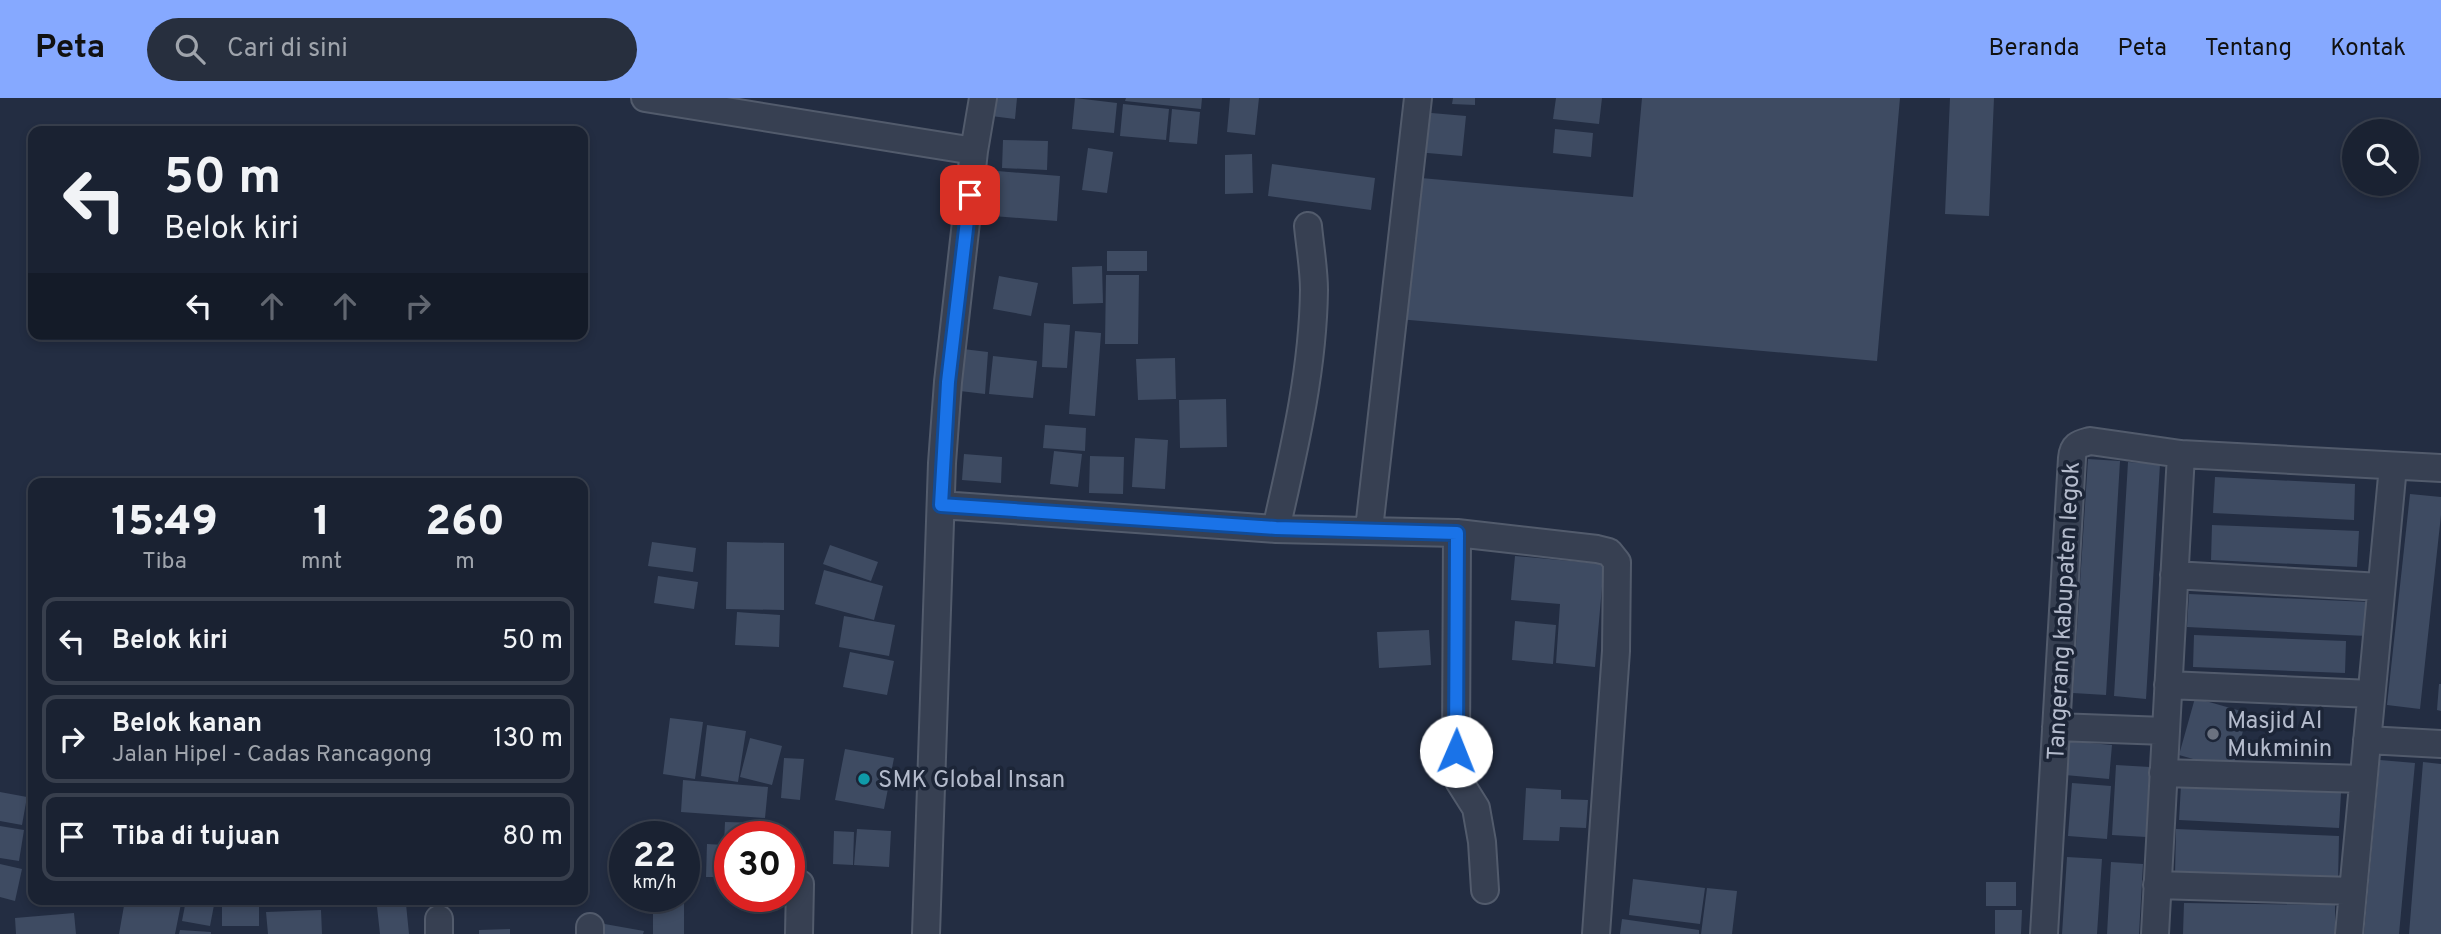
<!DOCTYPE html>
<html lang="id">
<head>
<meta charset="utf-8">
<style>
  :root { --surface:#1a2232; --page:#272f3e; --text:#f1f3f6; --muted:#9fa4ac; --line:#383f4d; --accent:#86a9ff }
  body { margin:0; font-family:Overpass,sans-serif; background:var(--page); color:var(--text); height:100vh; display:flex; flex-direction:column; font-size:26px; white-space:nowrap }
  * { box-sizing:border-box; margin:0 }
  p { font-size:23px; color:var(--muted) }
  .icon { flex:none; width:38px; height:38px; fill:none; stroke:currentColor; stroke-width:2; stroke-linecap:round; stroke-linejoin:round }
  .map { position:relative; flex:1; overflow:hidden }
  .panel { position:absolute; left:28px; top:380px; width:560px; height:427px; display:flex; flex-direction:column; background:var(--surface); border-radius:14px; box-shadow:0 4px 10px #0003,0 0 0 2px var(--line) }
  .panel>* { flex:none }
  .hud { position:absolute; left:28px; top:28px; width:560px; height:214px; border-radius:14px; box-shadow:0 4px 10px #0003,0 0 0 2px var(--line); background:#1a2232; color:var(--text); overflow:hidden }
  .fabs { position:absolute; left:2342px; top:21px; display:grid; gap:14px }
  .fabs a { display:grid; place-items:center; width:77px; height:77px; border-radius:50%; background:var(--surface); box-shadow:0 4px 10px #0003,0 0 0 2px var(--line); font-size:35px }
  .speed { position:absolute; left:609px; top:723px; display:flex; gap:14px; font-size:35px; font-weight:700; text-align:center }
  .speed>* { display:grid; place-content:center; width:91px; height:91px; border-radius:50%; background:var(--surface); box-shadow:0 4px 10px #0003,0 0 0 2px var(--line); line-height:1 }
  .speed small { font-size:18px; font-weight:400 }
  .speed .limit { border:10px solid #d22; background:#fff; color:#111 }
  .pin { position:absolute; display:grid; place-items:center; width:60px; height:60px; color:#fff; margin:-30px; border-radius:14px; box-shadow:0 4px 10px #0006 }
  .me { position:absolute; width:77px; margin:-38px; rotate:1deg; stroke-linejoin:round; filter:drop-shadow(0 0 5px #0008) }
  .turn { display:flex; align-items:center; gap:24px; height:147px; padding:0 21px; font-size:32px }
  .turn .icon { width:91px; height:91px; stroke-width:2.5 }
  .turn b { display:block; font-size:49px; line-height:60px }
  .lanes { display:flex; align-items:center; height:66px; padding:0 21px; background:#0003; justify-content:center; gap:35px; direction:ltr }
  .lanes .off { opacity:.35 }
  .eta { display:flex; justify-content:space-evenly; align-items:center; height:119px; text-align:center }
  .eta b { font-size:42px; font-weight:800; line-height:49px }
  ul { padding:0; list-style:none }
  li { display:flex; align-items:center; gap:21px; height:88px; margin:0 14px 10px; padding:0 7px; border:4px solid var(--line); border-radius:14px }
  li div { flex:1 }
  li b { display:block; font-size:26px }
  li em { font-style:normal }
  header { display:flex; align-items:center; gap:42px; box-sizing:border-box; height:98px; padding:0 35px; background:var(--accent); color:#111 }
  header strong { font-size:33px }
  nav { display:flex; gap:38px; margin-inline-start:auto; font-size:24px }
  .search { width:490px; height:63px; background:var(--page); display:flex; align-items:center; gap:18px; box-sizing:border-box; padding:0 24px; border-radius:38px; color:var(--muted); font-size:26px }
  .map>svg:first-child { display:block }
</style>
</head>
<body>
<header>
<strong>Peta</strong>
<div class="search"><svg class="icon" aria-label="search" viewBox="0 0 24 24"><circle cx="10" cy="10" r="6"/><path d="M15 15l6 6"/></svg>Cari di sini</div>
<nav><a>Beranda</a><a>Peta</a><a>Tentang</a><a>Kontak</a></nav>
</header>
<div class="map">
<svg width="2441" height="836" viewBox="0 0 2441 836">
  <rect width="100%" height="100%" fill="#232d42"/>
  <path fill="#3e4b62" d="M994,0H1017L1015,21L991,18Z
    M1075,0L1117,5L1114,35L1072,31Z
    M1126,0H1202L1201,11L1125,3Z
    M1230,0H1259L1255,37L1227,34Z
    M1453,0H1475V7L1452,6Z
    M1556,0H1602L1599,26L1553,21Z
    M1642,0H1900L1877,263L1398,221L1410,79L1633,99Z
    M1950,0H1994L1989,118L1945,116Z
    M1123,6L1169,11L1166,42L1120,38Z
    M1172,11L1200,14L1197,46L1169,44Z
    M1420,14L1466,18L1462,58L1416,54Z
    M1555,31L1593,35L1591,59L1553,55Z
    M1003,42L1048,43L1047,72L1002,70Z
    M1088,50L1113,54L1107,95L1082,92Z
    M1252,56L1253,95L1225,96V57Z
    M1272,66L1375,80L1371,112L1268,98Z
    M997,73L1060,78L1057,123L993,118Z
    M1107,153H1147V173H1107Z
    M1102,168L1103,205L1073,206L1072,169Z
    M1106,177H1139L1138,246H1105Z
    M999,178L1038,185L1031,218L993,211Z
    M1044,225L1070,227L1067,270L1042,269Z
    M1075,233L1101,235L1095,318L1069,316Z
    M963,251L988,254L985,296L960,293Z
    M993,258L1037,263L1033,300L989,296Z
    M1175,260L1176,301L1138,302L1136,261Z
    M1226,301L1227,349L1180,350L1179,302Z
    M1045,327L1086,330L1085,353L1043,350Z
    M1135,340L1168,342L1165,391L1132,389Z
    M1054,353L1082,356L1078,389L1050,386Z
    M964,356L1002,359L1001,385L962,382Z
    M1090,358L1124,359L1123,396L1089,395Z
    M2088,361L2120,363L2106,597L2073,595Z
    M2128,364L2160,366L2146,601L2114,598Z
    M2215,379L2355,386L2354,422L2213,415Z
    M2410,396L2441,399V417L2420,611L2387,607Z
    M2212,427L2359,433L2357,469L2211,462Z
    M652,444L696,450L693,474L648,468Z
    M727,444L784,445V512L726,511Z
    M830,447L878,464L871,483L823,466Z
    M1515,458L1604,466L1595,569L1556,565L1560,506L1511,502Z
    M824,472L883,488L874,522L815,506Z
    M658,478L698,484L694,511L654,505Z
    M2189,496L2368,504L2366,538L2187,529Z
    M737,514L780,517L779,549L735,547Z
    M844,518L895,527L889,558L839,549Z
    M1515,523L1556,527L1553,566L1512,562Z
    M1429,532L1431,567L1379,570L1377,534Z
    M2194,537L2346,543L2345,575L2193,569Z
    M850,554L894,563L887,597L843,589Z
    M2439,586H2441V613L2437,612Z
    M2195,600L2248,615L2232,672L2179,657Z
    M670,620L703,624L695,681L663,676Z
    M707,627L746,633L738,684L701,678Z
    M750,640L782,648L772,687L740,679Z
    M2068,643L2112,647L2109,681L2065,677Z
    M845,651L894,660L884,711L835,702Z
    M784,660L804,661L800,702L781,700Z
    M2380,662L2415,665L2399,836H2364Z
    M2423,664L2441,666V836H2409Z
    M2116,667L2150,669L2146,739L2112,737Z
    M683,682L768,689L765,720L681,714Z
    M2072,685L2111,688L2107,741L2068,738Z
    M2181,687L2341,695L2339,730L2179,722Z
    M1526,690L1561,692V701L1588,702L1586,730L1560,729L1559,743L1523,742Z
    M0,694L27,699L22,727L0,723Z
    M725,724L767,725L766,738H730V779H706L707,746L724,747Z
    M0,728L24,732L19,763L0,760Z
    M857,731L891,733L889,769L854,767Z
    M2176,731L2339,738L2338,784L2175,777Z
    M834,733L854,734L853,767L833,766Z
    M2067,759L2102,761L2097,836H2062Z
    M2111,764L2143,766L2139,836H2107Z
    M0,766L22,771L15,803L0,799Z
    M1633,781L1705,790L1700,826L1629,817Z
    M1986,784H2016V808H1986Z
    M1707,790L1737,793L1732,836H1701Z
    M125,802H155L181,806L175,836H119Z
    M186,802H215L210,828L182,823Z
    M222,802H259V828H222Z
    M653,803H684V836H653Z
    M2184,805L2335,807V836H2183Z
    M406,806L409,836H380L377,809Z
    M321,812L322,836H268L266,814Z
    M1995,812H2022L2021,836H1995Z
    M74,815L76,836H16L15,820Z
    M1622,821L1699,832V836H1620Z
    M599,825L644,833L643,836H597Z
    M510,831V836H479V832Z
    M180,832L211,834V836H179Z"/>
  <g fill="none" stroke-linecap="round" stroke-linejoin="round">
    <g stroke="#525b6c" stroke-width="30">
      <path id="minor" d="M645,0L974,53
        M941,407L1276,431L1457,435L1597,451L1609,454L1617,464L1616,553L1596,836
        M1276,431C1294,352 1313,273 1314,192C1314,171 1310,149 1308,128
        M1369,431L1418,0
        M1457,435L1456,653L1459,683L1476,710L1482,744L1485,792
        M2174,477L2381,489
        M2168,587L2371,596
        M2056,629L2165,633
        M2367,642L2441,646
        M2163,675L2363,681
        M2157,787L2353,793
        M439,821V836
        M590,836V829
        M799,836L800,786
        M926,836L942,365L948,284L974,53L983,0
        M2044,836L2072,360C2073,347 2079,346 2090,343L2181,356L2441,370
        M2155,836L2181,356
        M2349,836L2393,368"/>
    </g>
    <use href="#minor" stroke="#374052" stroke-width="26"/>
  </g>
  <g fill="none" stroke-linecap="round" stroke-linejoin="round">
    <g stroke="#114b97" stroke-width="18">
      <path id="route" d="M970,97L948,284L941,407L1276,430L1457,435L1456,653"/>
    </g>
    <use href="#route" stroke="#1a73e8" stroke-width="12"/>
  </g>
  <circle fill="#6b7280" stroke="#1c2537" stroke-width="2.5" cx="2213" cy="636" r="7"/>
  <circle fill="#0f9aa8" stroke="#1c2537" stroke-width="2.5" cx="864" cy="681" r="7"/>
  <g text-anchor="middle" stroke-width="7" stroke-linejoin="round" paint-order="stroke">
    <g font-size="24" fill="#b4bbcc" stroke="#1c2537">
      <text transform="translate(2063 513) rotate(-87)" y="8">Tangerang kabupaten legok</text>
    </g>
    <g font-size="24" fill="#b4bbcc" stroke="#1c2537" text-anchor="start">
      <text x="2227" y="630">Masjid Al<tspan x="2227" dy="28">Mukminin</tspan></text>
      <text x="878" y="689">SMK Global Insan</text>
    </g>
  </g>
</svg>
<div class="fabs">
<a><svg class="icon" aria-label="search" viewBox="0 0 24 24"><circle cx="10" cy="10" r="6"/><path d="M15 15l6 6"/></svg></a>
</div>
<div class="speed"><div>22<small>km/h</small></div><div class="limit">30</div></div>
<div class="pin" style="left:970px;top:97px;background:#d93025"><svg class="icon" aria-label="arrive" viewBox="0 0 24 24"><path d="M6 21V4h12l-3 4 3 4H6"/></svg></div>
<svg class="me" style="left:1456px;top:653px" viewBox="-20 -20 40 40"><circle r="19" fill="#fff"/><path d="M0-13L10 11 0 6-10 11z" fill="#1a73e8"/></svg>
<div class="hud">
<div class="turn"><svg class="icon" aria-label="left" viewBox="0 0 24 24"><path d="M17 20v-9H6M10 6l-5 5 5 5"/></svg><div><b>50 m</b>Belok kiri</div></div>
<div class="lanes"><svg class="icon" aria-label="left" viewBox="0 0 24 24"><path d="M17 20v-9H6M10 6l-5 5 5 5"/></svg><svg class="icon off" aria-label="ahead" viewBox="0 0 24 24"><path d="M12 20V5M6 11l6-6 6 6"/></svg><svg class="icon off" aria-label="ahead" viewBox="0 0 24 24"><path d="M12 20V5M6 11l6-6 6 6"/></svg><svg class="icon off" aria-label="right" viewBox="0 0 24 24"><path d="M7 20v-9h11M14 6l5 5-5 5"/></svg></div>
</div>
<section class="panel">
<div class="eta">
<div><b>15:49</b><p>Tiba</p></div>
<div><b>1</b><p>mnt</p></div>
<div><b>260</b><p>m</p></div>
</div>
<ul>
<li><svg class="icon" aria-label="left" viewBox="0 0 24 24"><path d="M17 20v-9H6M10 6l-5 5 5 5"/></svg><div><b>Belok kiri</b></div><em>50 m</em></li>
<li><svg class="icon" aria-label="right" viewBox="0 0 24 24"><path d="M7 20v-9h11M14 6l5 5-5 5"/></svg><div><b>Belok kanan</b><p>Jalan Hipel - Cadas Rancagong</p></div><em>130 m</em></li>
<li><svg class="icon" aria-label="arrive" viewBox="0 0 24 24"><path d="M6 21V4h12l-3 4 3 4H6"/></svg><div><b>Tiba di tujuan</b></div><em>80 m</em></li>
</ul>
</section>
</div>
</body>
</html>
